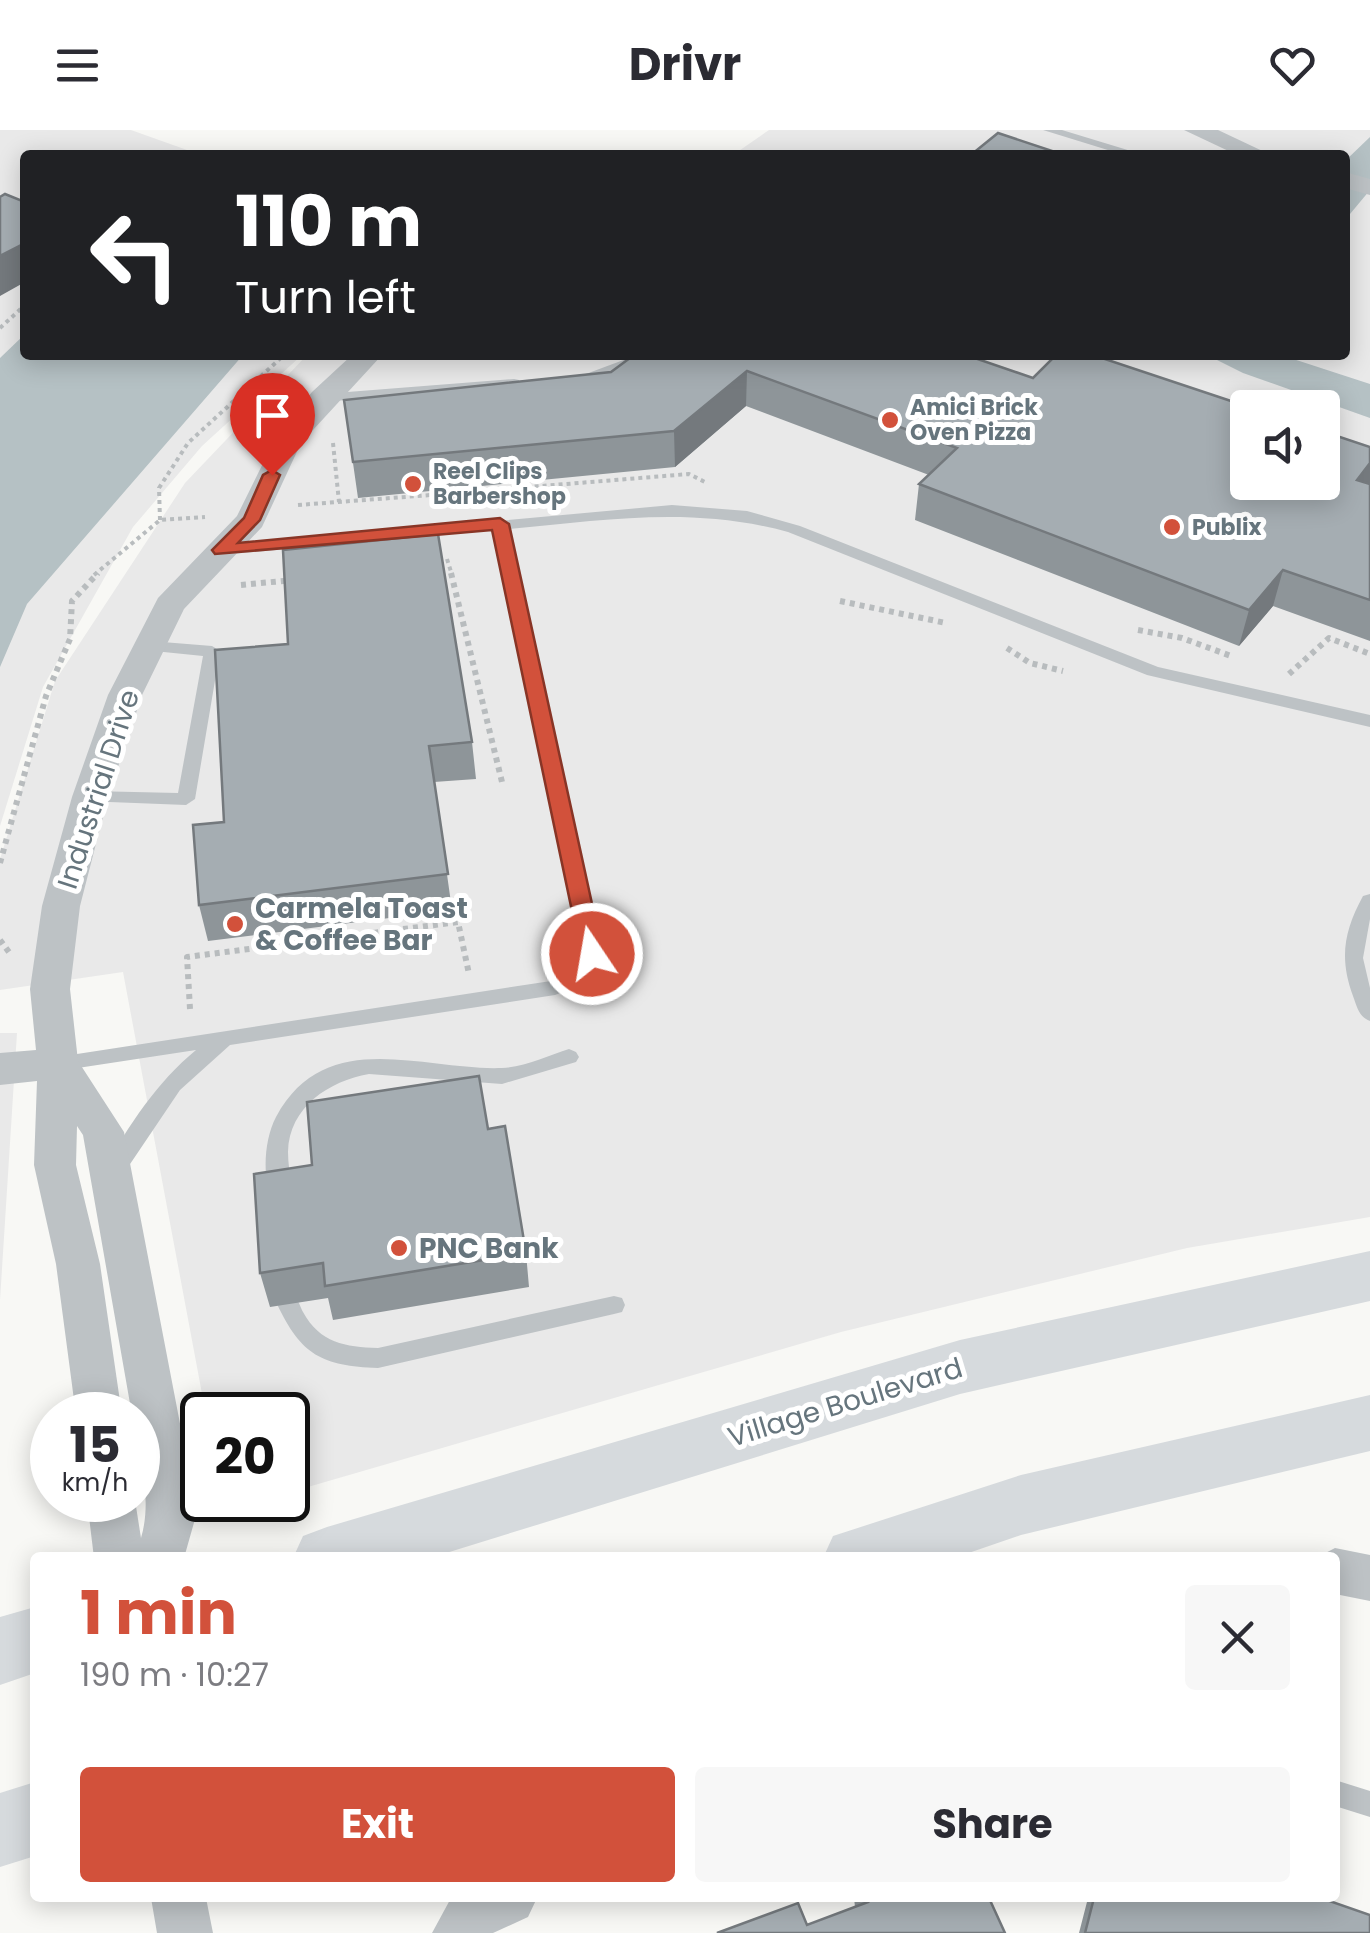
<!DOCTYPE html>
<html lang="en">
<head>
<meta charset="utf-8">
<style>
  :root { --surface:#fff; --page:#f7f7f7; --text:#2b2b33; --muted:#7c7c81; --accent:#d2513b }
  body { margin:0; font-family:Poppins,sans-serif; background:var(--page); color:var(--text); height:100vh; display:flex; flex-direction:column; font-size:38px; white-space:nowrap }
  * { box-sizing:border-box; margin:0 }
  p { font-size:32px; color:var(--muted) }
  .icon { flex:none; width:55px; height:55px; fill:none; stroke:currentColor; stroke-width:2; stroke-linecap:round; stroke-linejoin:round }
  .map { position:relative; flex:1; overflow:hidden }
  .details { position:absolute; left:30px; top:1422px; width:1310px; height:350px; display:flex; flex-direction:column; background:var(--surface); border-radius:10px; box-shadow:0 5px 25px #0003 }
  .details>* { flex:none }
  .banner { position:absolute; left:20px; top:20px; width:1330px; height:210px; border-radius:10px; box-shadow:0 5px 25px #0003; background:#202124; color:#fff; overflow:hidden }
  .buttons { position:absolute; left:1230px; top:260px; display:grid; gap:20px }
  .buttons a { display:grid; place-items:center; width:110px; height:110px; border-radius:10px; background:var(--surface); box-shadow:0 5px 25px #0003; font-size:50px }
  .speed { position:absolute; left:30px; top:1262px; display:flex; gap:20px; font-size:50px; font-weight:700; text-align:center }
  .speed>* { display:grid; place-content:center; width:130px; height:130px; border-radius:50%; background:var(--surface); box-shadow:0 5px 25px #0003; line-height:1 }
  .speed small { font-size:25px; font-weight:400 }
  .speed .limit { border:5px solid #111; border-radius:15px; background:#fff; color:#111 }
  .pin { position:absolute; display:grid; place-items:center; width:85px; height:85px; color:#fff; margin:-102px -42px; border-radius:50% 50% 50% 0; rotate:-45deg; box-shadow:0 0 10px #0007 }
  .pin .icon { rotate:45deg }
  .me { position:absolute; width:110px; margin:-55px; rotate:348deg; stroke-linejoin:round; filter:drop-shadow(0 0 8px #0008) }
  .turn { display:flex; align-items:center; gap:35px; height:210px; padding:0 50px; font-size:45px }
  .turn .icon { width:130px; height:130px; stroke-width:2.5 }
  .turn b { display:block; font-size:70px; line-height:85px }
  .round { display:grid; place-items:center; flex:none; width:105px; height:105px; border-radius:10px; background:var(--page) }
  .summary { display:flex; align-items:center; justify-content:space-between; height:170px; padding:0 50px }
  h1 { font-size:60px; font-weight:700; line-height:75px; color:var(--accent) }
  .primary-button { display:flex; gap:20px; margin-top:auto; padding:20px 50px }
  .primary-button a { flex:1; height:115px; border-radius:10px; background:var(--accent); color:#fff; font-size:40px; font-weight:700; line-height:115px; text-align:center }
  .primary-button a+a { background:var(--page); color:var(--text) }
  header { display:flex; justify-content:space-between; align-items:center; height:130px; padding:0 50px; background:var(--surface); font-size:45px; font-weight:700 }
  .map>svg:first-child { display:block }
</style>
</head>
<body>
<header><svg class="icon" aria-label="menu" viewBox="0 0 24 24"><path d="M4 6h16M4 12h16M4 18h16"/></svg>Drivr<svg class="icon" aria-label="heart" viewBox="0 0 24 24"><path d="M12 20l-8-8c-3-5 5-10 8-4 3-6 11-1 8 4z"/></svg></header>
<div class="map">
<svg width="1370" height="1803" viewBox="0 0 1370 1803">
  <rect width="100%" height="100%" fill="#f8f8f5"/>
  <path fill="#e9e9e9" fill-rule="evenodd" d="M0,0H131L201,25H25V225H302L202,316L133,397L43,557L0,696Z
    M769,0H1370V1087L1187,1118L841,1202L301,1359L288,1351V1285H206L123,842L0,860V729L55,551L185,353L307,225H1345V25H733ZM1248,278H1322V352H1248Z
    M0,903H17L0,1170Z"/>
  <path fill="#b5c1c4" d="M1370,7V60L1345,90V31Z
    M25,204V225H243L27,474L0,537V228Z
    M1207,225H1281L1370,254V288L1243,243Z"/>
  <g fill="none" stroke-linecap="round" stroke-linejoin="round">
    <path stroke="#b8bcbe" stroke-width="4" stroke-dasharray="4 4" stroke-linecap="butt" d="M0,198L25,175
      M333,313L339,372
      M431,365L689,344L707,353
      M298,375L431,365L432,369
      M160,390L159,358L188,313L284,225
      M447,429L452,445
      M94,445L160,390L205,387"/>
    <path stroke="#b8bcbe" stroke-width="6" stroke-dasharray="5 5" stroke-linecap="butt" d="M451,443L502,652
      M241,455L293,450
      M840,471L946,493
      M1138,500L1182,508L1231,526
      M1007,518L1030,533L1063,541
      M1289,544L1329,508L1370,524
      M0,733L46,566L70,509L72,471L98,443
      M0,810L11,825
      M190,879L187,827L458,792L469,844"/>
    <path fill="#bdc2c5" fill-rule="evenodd" d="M1043,0H1062L1144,25H1124Z
      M637,225H658L587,251L575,248Z
      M514,249L519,250V256L322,272L315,268L322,264Z
      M672,375L747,381L800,396L1158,537L1370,585V597L1147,545L788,402C692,376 606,390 509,399L602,824C589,845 578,857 555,865L230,915L180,960L122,1046H108L104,1040C128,996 157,952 196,920L58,941L51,938L48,933L51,928L551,851L573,838L582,824L494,400L221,425L215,423V417Z
      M150,511L212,516L220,521L195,669L186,675L84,671L81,667L90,661L178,663L203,526L144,520L142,516Z
      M1370,764V789L1363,828L1370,858V891C1359,887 1357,877 1353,866C1339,828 1344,801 1363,766Z
      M569,919L576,922L579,927L576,932L502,954L369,944C329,951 289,977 288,1022C288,1038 293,1056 288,1070L280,1073L272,1070C262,1047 264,1010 276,987C326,895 422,941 502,938C525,937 547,926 569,919Z
      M288,1165C299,1168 298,1172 303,1182C320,1213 345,1217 378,1218L614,1166L622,1168L625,1175L622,1182L614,1184L378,1238C322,1236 301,1225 277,1174L280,1167Z
      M1335,1650L1370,1661V1687L1335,1676Z"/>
    <path fill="#bdc2c5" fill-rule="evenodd" d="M1184,0H1218L1271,25H1237Z
      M1345,42L1370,49V65L1345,58Z
      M352,225H382L301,313L262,397L184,479L142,565L108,667L80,776L70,859L78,931L124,1002L197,1382L184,1428H94L87,1370H135L141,1408C153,1368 138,1327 138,1285H132L83,1005L77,996L76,1035L100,1134L122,1285H76L56,1134L34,1035L37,951L0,955V923L36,920L30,859L42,776L72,667L108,565L158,468L237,386L277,305L312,262Z
      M1335,1418L1370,1425V1471L1335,1464V1428H1316Z
      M151,1768H206L213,1803H157Z
      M451,1768H537L528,1787L493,1803H432Z"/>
    <path fill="#d6dadd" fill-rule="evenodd" d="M1370,1121V1171L960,1264L430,1428H293L303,1406L327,1397L960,1210Z
      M1370,1265V1321L1021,1405L954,1428H823L833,1406L1021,1345Z
      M35,1477V1543L0,1555V1487Z
      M35,1652V1726L0,1737V1663Z"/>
  </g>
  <path fill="#8e9599" d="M634,225L1033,248L1370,317V511L1273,476L1239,516L915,390L919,354L929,345L746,276L675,337L358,368L344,270L611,242Z
    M215,520L472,612L476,649L434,652L452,780L208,811L199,775L224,692Z
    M312,1035L526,1123L529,1157L333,1190L328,1168L270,1177L260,1143Z
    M854,1768H989L807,1795L855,1777Z
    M1088,1768H1321L1370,1803H1079Z"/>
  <path fill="#74797d" d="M25,113V152L0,166V126Z
    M747,241L746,276L675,337L674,301Z
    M1370,333V356L1357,350Z
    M1283,440L1273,476L1239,516L1249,480Z"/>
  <path fill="#a5adb2" stroke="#74797d" stroke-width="2.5" d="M998,3L1064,25L972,24Z
    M5,64L25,72V113L0,126V67Z
    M634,225H966L1033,248L1056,225H1093L1252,278H1248V352H1322V301L1370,317V333L1357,350L1370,354V470L1283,440L1249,480L919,354L957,318L747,241L674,301L353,332L344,270L611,242Z
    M438,404L472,612L429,616L448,744L199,775L193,695L224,692L215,520L288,514L283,420Z
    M479,946L488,999L505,996L526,1123L325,1156L323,1133L260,1143L254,1044L312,1035L307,972Z
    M866,1768H989L1005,1803H717L798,1773L807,1795L868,1772Z
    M1094,1768H1321L1370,1785V1803H1085Z"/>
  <path fill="#d2513b" stroke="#883526" stroke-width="2.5" d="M272,340L280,345L260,390L238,413L500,388L509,394L603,824L600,830H584L581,824L492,400L215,424L212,420L244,388L263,345Z"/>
  <g fill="#d2513b" stroke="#fff" stroke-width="4">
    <circle cx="890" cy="290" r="10"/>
    <circle cx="413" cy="354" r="10"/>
    <circle cx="1172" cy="397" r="10"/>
    <circle cx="235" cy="794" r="10"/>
    <circle cx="399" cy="1118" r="10"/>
  </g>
  <g text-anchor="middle" stroke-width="10" stroke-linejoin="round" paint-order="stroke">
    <g font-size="22" font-weight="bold" fill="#66757d" stroke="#fff" text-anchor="start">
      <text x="910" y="285">Amici Brick<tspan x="910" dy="25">Oven Pizza</tspan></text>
      <text x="433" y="349">Reel Clips<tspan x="433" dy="25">Barbershop</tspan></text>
      <text x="1192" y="405">Publix</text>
    </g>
    <g font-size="28" fill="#66757d" stroke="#fff">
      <text transform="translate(98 659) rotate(-72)" y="10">Industrial Drive</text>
      <text transform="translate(845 1272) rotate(-17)" y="10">Village Boulevard</text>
    </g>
    <g font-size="28" font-weight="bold" fill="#66757d" stroke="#fff" text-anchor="start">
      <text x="255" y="788">Carmela Toast<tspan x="255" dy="32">&amp; Coffee Bar</tspan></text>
      <text x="419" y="1128">PNC Bank</text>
    </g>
  </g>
</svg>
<div class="buttons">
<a><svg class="icon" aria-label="sound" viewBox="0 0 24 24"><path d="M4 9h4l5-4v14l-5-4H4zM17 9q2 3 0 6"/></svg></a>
</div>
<div class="speed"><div>15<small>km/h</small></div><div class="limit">20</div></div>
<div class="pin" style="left:272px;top:345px;background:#d93025"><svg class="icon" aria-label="arrive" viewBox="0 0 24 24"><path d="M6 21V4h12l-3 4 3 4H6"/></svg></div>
<svg class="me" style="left:592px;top:824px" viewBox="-20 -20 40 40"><circle r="17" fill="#d2513b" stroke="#fff" stroke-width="3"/><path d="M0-11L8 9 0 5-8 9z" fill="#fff"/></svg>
<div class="banner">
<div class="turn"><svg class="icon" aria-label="left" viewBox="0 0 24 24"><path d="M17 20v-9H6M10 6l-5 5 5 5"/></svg><div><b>110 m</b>Turn left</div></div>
</div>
<section class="details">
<div class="summary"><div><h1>1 min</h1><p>190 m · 10:27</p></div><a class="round"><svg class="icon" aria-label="close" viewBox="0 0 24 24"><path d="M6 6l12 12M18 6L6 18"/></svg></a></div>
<div class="primary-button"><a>Exit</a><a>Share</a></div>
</section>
</div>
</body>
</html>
